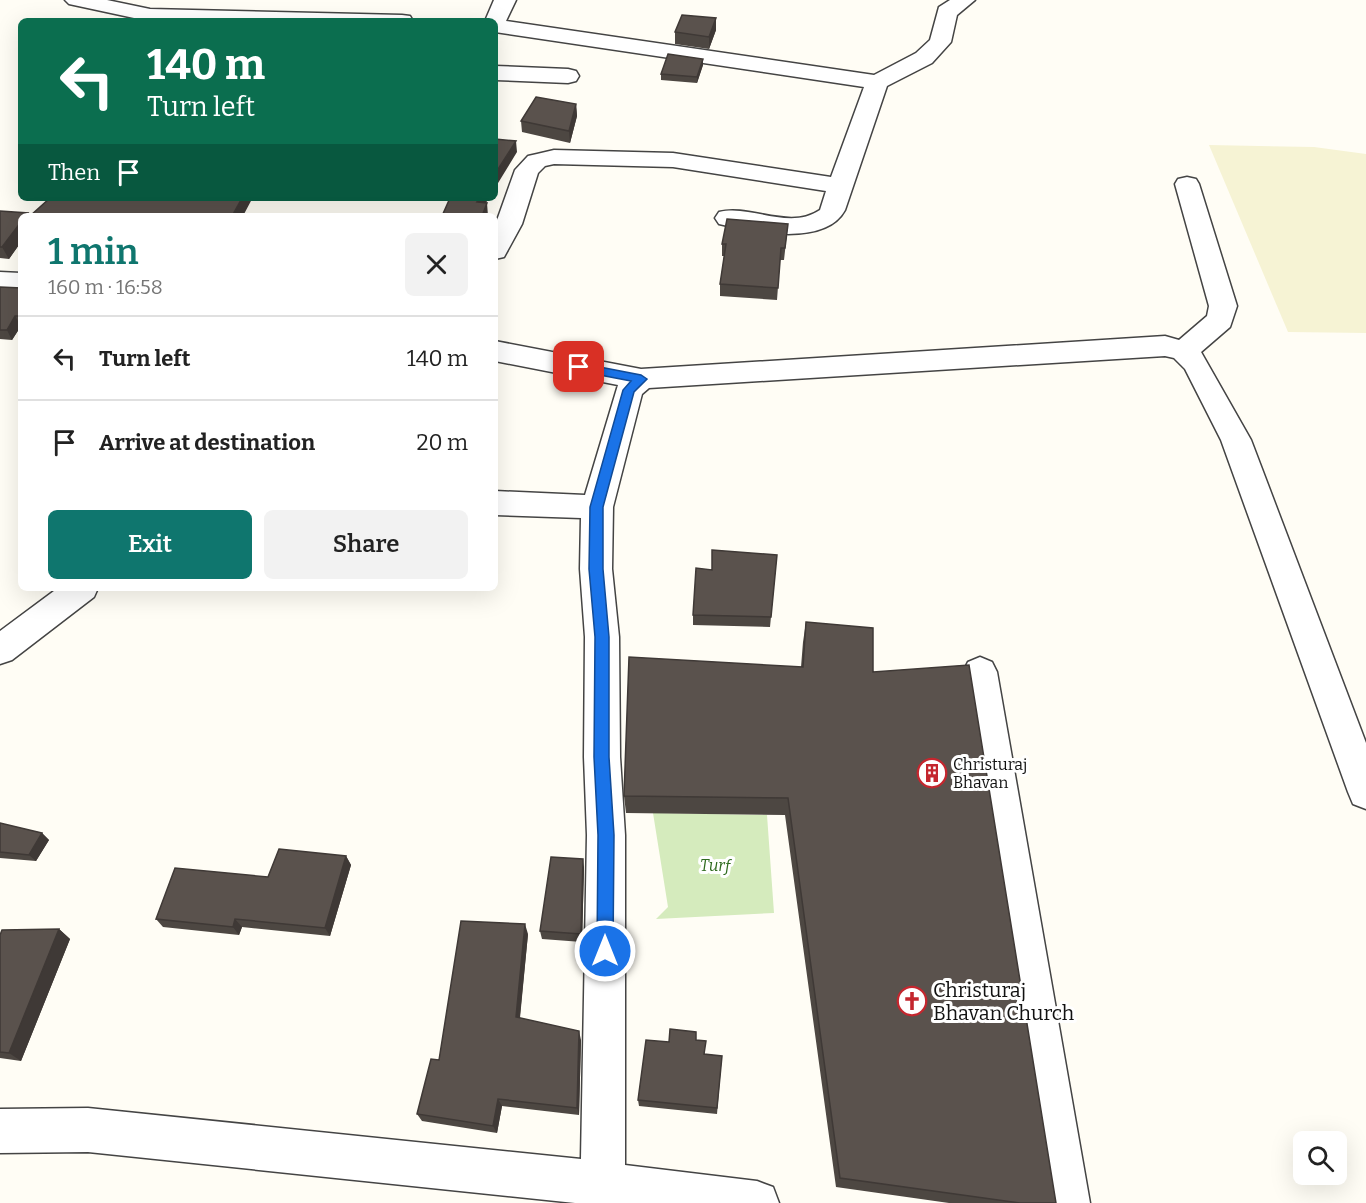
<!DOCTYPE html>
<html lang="en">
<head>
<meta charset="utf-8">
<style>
  :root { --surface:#fff; --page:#f2f2f2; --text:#222; --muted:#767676; --line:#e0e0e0; --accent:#0f766e }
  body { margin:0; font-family:Bitter,serif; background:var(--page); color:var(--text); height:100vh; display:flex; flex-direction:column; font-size:22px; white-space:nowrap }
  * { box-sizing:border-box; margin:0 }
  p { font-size:20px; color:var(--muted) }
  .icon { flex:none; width:33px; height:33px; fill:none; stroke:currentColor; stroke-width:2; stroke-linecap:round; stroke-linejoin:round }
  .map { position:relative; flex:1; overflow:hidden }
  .side { position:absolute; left:18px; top:213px; width:480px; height:378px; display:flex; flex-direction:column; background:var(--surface); border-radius:9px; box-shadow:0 6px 24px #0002 }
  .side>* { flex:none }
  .top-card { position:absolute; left:18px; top:18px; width:480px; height:183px; border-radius:9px; box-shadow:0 6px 24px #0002; background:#0b6e4f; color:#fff; overflow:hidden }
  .buttons { position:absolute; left:1293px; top:1131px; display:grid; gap:12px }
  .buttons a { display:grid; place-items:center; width:54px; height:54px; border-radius:9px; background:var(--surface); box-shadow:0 6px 24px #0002; font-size:30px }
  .pin { position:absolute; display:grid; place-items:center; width:51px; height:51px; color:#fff; margin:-26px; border-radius:12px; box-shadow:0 3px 9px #0006 }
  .me { position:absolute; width:66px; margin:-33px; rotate:0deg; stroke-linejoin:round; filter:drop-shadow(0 0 4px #0008) }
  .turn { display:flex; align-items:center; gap:21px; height:126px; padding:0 30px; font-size:27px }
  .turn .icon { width:78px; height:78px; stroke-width:2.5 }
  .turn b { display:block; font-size:42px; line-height:51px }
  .then { display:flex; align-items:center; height:57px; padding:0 30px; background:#0003; gap:12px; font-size:22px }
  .round { display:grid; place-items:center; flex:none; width:63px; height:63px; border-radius:9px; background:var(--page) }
  .overview { display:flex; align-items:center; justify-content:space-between; height:102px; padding:0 30px }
  h1 { font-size:36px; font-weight:600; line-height:45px; color:var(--accent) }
  .action { display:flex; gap:12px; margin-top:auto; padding:12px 30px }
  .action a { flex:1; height:69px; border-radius:9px; background:var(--accent); color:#fff; font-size:24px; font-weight:600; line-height:69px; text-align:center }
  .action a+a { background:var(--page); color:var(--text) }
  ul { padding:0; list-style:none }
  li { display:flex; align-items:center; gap:18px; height:84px; padding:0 30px; border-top:2px solid var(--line) }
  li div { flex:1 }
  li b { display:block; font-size:22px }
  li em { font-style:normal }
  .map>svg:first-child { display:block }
</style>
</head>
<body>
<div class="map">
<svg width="1366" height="1203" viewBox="0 0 1366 1203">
  <rect width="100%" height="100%" fill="#fffdf5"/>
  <path fill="#f6f3d4" d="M1209,145L1314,147L1366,154V333L1288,332Z"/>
  <path fill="#d5ebbd" d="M653,813L767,815L774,913L656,919L668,907Z"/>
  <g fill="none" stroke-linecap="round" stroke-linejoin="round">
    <g stroke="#444" stroke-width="3">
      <path id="minor" d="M65,0H107L150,9L402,15L410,16L413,21H148L69,4Z
        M494,0H516L506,21L874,75L916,53L930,40L939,7L950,0H975L957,15L951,42L932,63L887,86L845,210C825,247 753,232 719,224L715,218L719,212C751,204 789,231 820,210L826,191L673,167L554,164L545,166L538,173L522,224L504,257L495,259V226L515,170L528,156L537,154L554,150L673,153L831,177L864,87L495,32V21H485Z
        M495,66L568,69L576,71L579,76L576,81L568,83L495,80Z
        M1187,177L1196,179L1199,184L1237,306L1230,327L1201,352L1251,440L1366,743V809L1353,804L1348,792L1221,440L1185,369L1174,358L1165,356L649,388L642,394L613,507L612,569L619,637L620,757L625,835V1165L757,1181L773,1187L779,1203H575L88,1152L0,1153V1109L88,1108L581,1159L587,835L584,757L585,637L580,569L581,518L495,515V491L585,495L618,385L495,361V341L641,369L1165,336L1179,340L1207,316L1209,306L1175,184L1178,179Z
        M0,272L21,273V291L0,290Z
        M58,588H98L94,597L12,660L0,664V631Z
        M980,657L992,662L997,672L1090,1203H1046L963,672L968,662Z"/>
    </g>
    <use href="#minor" fill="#fff" fill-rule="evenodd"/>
  </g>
  <path fill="#4d4742" d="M716,18V30L709,49L675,44V32Z
    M703,59V65L697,83L661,80V74Z
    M576,104L577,116L570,143L522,132L521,121Z
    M0,211L28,213L29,216H21V242L9,259L0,258Z
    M788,224L784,260H780L777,300L720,296V284L724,256H722V244Z
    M0,287L21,288V326L12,340L0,339Z
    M777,555L770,627L693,625V615L712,570Z
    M806,622L873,672L1056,1203H949L836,1187L785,815L626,813L624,796L801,667L803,642Z
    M0,823L42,833L49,840L36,861L0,858Z
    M346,856L351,865L330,936L242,927L239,935L163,927L156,919L268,877Z
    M584,867L582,942L542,939L540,931Z
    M59,929L70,939L21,1061L0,1058V935Z
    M528,934L520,1018L581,1040L579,1115L502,1106L497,1133L422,1121L417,1114L439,1060Z
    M696,1040L705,1054L722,1056L717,1114L639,1106L638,1100Z"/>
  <path fill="#3f3936" d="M716,18V30L709,49V37Z
    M703,59V65L697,83V77Z
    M576,104L577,116L570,143L569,131Z
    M516,141L517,152L495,188V174Z
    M242,198L252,199L243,216H232Z
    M480,198H489L479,214L477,202Z
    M487,203L488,216H482Z
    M21,222V242L9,259L2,247Z
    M15,316L21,326L12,340L7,330Z
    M42,833L49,840L36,861L29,855Z
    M346,856L351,865L330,936L325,928Z
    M583,859L584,867L582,942L581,934Z
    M235,919L242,927L239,935L233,927Z
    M525,924L528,934L519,1025L516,1017Z
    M59,929L70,939L21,1061L9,1053Z
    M579,1031L581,1040L579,1115L577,1108Z
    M498,1099L502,1106L497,1133L493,1126Z"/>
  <path fill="#5a524d" stroke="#3f3936" stroke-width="1.5" d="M682,15L716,18L709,37L675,32Z
    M668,54L703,59L697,77L661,74Z
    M536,97L576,104L569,131L521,121Z
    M495,139L516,141L495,174Z
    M50,198H242L232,216H30Z
    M450,198H480L477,202L487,203L482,216H442Z
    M0,211L28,213L26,216H21V222L2,247H0Z
    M727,219L788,224L785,248H781L778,288L720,284L726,244H722Z
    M0,287L21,288V316H15L7,330H0Z
    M712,550L777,555L771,617L693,615L696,568L712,570Z
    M806,622L873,628V672L969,665L1056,1203H1020L840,1178L788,798L624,796L629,657L803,667Z
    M0,823L42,833L29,855L0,852Z
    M279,849L346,856L325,928L235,919L233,927L156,919L175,868L268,877Z
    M551,857L583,859L581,934L540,931Z
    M461,921L525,924L516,1017L579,1031L577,1108L498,1099L493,1126L417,1114L431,1059L439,1060Z
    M59,929L9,1053L0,1052V935L2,930Z
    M670,1029L696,1032V1040L706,1041L704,1054L722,1056L717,1108L638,1100L646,1040L669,1042Z"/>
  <path fill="#1a73e8" stroke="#114b97" stroke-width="1.5" d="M579,363L641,375L647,379L634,392L603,507V569L609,637V757L614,835L613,951L611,957L605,960L599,957L597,951L598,835L594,757L595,637L589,569L590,507L623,390L631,381L574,370L573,367Z"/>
  <defs>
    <g id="building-ring" transform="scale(1.5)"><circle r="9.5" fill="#fff" stroke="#c4262e" stroke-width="1.5"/><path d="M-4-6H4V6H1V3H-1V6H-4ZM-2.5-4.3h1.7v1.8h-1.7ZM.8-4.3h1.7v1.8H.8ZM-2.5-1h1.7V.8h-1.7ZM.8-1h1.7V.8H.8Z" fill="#c4262e"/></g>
    <g id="church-ring" transform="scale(1.5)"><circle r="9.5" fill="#fff" stroke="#c4262e" stroke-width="1.5"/><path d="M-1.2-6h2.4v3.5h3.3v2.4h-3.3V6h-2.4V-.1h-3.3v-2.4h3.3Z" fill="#c4262e"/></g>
  </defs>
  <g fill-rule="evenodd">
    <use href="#building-ring" x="932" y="773"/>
    <use href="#church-ring" x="912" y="1001"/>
  </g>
  <g text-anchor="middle" stroke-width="6" stroke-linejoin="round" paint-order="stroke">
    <g font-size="16" fill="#111" stroke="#fff" text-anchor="start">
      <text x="953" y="770">Christuraj<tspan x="953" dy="18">Bhavan</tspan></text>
    </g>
    <g font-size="16" font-style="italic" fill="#2f6b1f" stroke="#fff">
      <text x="715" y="871">Turf</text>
    </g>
    <g font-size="20" fill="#111" stroke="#fff" text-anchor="start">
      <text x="933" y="997">Christuraj<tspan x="933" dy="23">Bhavan Church</tspan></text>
    </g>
  </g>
</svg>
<div class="buttons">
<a><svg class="icon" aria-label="search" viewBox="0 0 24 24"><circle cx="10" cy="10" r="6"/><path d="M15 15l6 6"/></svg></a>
</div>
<div class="pin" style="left:579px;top:367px;background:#d93025"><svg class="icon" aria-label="arrive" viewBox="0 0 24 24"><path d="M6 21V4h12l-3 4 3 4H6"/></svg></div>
<svg class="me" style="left:605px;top:951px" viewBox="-20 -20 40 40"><circle r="17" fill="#1a73e8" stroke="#fff" stroke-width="3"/><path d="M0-11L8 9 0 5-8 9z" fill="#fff"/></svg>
<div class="top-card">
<div class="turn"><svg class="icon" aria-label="left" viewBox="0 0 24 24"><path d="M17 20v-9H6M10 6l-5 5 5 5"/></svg><div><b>140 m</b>Turn left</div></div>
<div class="then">Then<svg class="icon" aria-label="arrive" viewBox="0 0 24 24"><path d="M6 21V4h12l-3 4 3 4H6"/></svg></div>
</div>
<section class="side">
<div class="overview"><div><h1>1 min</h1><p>160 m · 16:58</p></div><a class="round"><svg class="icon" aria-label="close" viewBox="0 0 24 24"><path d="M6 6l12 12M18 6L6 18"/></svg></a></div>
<ul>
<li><svg class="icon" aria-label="left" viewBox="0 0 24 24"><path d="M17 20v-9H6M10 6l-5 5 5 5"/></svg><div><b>Turn left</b></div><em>140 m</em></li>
<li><svg class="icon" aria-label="arrive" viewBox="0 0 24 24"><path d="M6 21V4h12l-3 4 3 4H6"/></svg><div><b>Arrive at destination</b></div><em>20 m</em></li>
</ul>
<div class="action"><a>Exit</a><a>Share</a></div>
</section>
</div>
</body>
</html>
